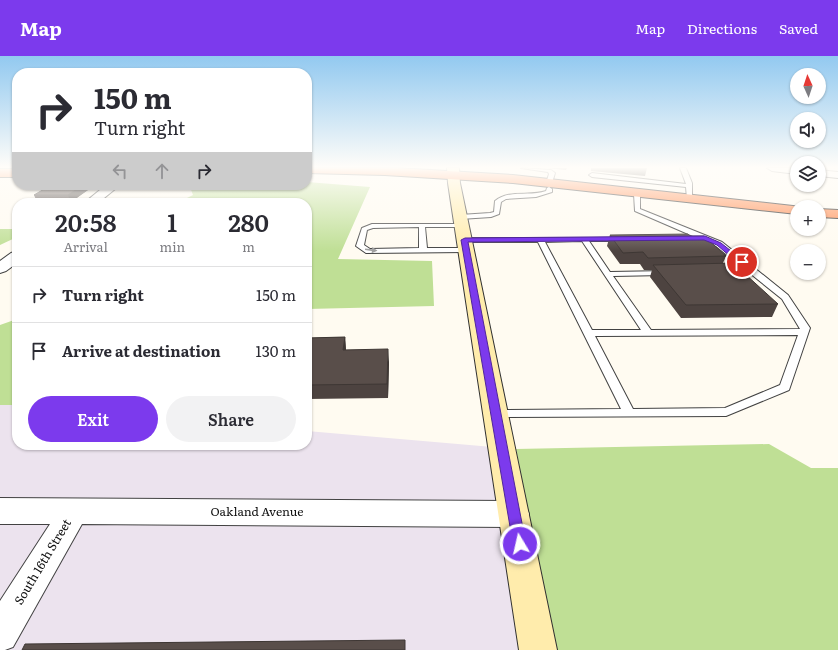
<!DOCTYPE html>
<html lang="en">
<head>
<meta charset="utf-8">
<style>
  :root { --surface:#fff; --page:#f2f2f3; --text:#2b2b33; --muted:#7c7c81; --line:#e1e1e2; --accent:#7c3aed }
  body { margin:0; font-family:Literata,serif; background:var(--page); color:var(--text); height:100vh; display:flex; flex-direction:column; font-size:15px; white-space:nowrap }
  * { box-sizing:border-box; margin:0 }
  p { font-size:13px; color:var(--muted) }
  .icon { flex:none; width:22px; height:22px; fill:none; stroke:currentColor; stroke-width:2; stroke-linecap:round; stroke-linejoin:round }
  .map { position:relative; flex:1; overflow:hidden }
  .panel { position:absolute; left:12px; top:142px; width:300px; height:252px; display:flex; flex-direction:column; background:var(--surface); border-radius:16px; box-shadow:0 1px 3px #0004 }
  .panel>* { flex:none }
  .guide { position:absolute; left:12px; top:12px; width:300px; height:122px; border-radius:16px; box-shadow:0 1px 3px #0004; background:#fff; color:var(--text); overflow:hidden }
  .needle { width:26px; rotate:357deg }
  .controls { position:absolute; left:790px; top:12px; display:grid; gap:8px }
  .controls a { display:grid; place-items:center; width:36px; height:36px; border-radius:50%; background:var(--surface); box-shadow:0 1px 3px #0004; font-size:20px }
  .pin { position:absolute; display:grid; place-items:center; width:34px; height:34px; color:#fff; margin:-17px; border:2px solid #fff; border-radius:50%; box-shadow:0 1px 4px #0007 }
  .me { position:absolute; width:44px; margin:-22px; rotate:351deg; stroke-linejoin:round; filter:drop-shadow(0 0 3px #0008) }
  .turn { display:flex; align-items:center; gap:14px; height:84px; padding:0 16px; font-size:18px }
  .turn .icon { width:52px; height:52px; stroke-width:2.5 }
  .turn b { display:block; font-size:28px; line-height:34px }
  .lanes { display:flex; align-items:center; height:38px; padding:0 16px; background:#0003; justify-content:center; gap:20px; direction:ltr }
  .lanes .off { opacity:.35 }
  .eta { display:flex; justify-content:space-evenly; align-items:center; height:68px; text-align:center }
  .eta b { font-size:24px; font-weight:600; line-height:28px }
  .cta { display:flex; gap:8px; margin-top:auto; padding:8px 16px }
  .cta a { flex:1; height:46px; border-radius:24px; background:var(--accent); color:#fff; font-size:16px; font-weight:600; line-height:46px; text-align:center }
  .cta a+a { background:var(--page); color:var(--text) }
  ul { padding:0; list-style:none }
  li { display:flex; align-items:center; gap:12px; height:56px; padding:0 16px; border-top:1px solid var(--line) }
  li div { flex:1 }
  li b { display:block; font-size:15px }
  li em { font-style:normal }
  header { display:flex; align-items:center; gap:24px; box-sizing:border-box; height:56px; padding:0 20px; background:var(--accent); color:#fff }
  header strong { font-size:19px }
  nav { display:flex; gap:22px; margin-inline-start:auto; font-size:14px }
  .map>svg:first-child { display:block }
</style>
</head>
<body>
<header>
<strong>Map</strong>
<nav><a>Map</a><a>Directions</a><a>Saved</a></nav>
</header>
<div class="map">
<svg width="838" height="594" viewBox="0 0 838 594">
  <rect width="100%" height="100%" fill="#fffbf1"/>
  <path fill="#ece3ee" d="M0,349H17V389H307V375L516,393L555,594H0Z"/>
  <path fill="#bfdf95" d="M307,126L370,131L338,203L432,205L434,250L307,253V147H177L193,139L190,131L222,129H307Z
    M0,173H17V181L0,189Z
    M17,263V349H0V269Z
    M769,388L811,412H838V594H555L516,393Z"/>
  <g fill="none" stroke-linecap="round" stroke-linejoin="round">
    <g stroke="#424242" stroke-width="2">
      <path id="lane" d="M521,112L551,114L555,117L552,127L549,129L546,127L549,118L548,116Z
        M680,112H686L692,127V144L687,143L686,131L592,121L589,119L592,117L686,128Z
        M549,131L552,133V136L536,141L506,143L501,146L499,158L491,161L460,163L457,161L460,159L490,157L494,156L495,145C509,133 530,141 546,135L547,132Z
        M637,136L640,138V153L722,186L788,239L810,272L789,334L726,360L492,361L490,358L492,355L496,354L621,353L538,186H462V182H625V184L623,185H589L610,216L667,215L668,217L664,219L613,220L651,274L800,273L782,243L716,190L635,155L634,138ZM582,185L641,274H592L545,186ZM798,279L780,329L725,352L633,353L595,280Z
        M372,168H464L465,169L462,171H425L427,192H466L470,194L466,196L366,197L356,190L362,172ZM419,171V192L370,193L364,189L367,174L373,172Z"/>
    </g>
    <g stroke="#424242" stroke-width="2">
      <path id="street" d="M767,112H797V118L772,115Z
        M819,114L838,116V122L819,120Z
        M106,129H120L98,147H84Z
        M17,195V207L6,215L0,217V205L11,197Z
        M0,442L514,445L525,449L529,458L525,467L514,471L82,468L13,591L5,594H0V545L50,468H0Z"/>
    </g>
    <g stroke="#313131" stroke-width="2">
      <path id="secondary" d="M447,112H459L460,127L557,594H519L448,127Z"/>
    </g>
    <g stroke="#202020" stroke-width="2">
      <path id="highway" d="M307,112H398L513,119L802,151H797V158L513,127L385,119L307,117Z
        M0,113H17V121H0Z
        M819,153L838,154V162L819,161Z"/>
    </g>
    <use href="#lane" fill="#fff" fill-rule="evenodd"/>
    <use href="#street" fill="#fff" fill-rule="evenodd"/>
    <use href="#secondary" fill="#ffecac" fill-rule="evenodd"/>
    <use href="#highway" fill="#ff8b4f" fill-rule="evenodd"/>
  </g>
  <path fill="#4d4340" d="M547,112H567L566,114Z
    M591,112H647L645,120L591,115Z
    M95,129L71,146H37L34,139Z
    M610,179L690,180L726,200L723,207L778,248L772,261L681,262L650,221L652,214H644L640,208H620L607,190Z
    M345,281L346,294L389,306L388,342L307,343V282Z"/>
  <path fill="#3e3734" d="M83,129H95L71,146L68,139Z
    M345,281L346,295L343,294Z
    M388,293L389,306L388,342L387,328Z"/>
  <path fill="#594e4a" stroke="#3e3734" d="M51,129H83L68,139H34Z
    M688,178L690,180H704L726,200L648,202L643,196L623,197L610,179Z
    M733,207L778,248L686,249L653,209Z
    M345,281L343,294L388,293L387,328L307,329V282Z
    M405,584V594H22L25,588Z"/>
  <defs><path id="oneway-solid" d="M-6-.8H1V-3.2L6.5 0L1 3.2V.8H-6Z"/></defs>
  <use fill="#9f9f9f" href="#oneway-solid" transform="translate(371 194) rotate(7)"/>
  <linearGradient id="sky" x2="0" y2="1"><stop stop-color="#92c9f0"/><stop offset="0.57" stop-color="#fffdf9"/><stop offset="1" stop-color="#fffdf9" stop-opacity="0"/></linearGradient>
  <rect width="838" height="195" fill="url(#sky)"/>
  <path fill="#7c3aed" stroke="#51269a" d="M705,180L721,187L745,206L739,208L717,189L704,184L468,186L526,488L524,492L520,494L515,492L513,488L461,184L465,182Z"/>
  <g text-anchor="middle" stroke-width="4" stroke-linejoin="round" paint-order="stroke">
    <g font-size="12" fill="#0f0f0f" stroke="#fff">
      <text x="257" y="460">Oakland Avenue</text>
      <text transform="translate(43 506) rotate(-59)" y="4">South 16th Street</text>
    </g>
  </g>
</svg>
<div class="controls">
<a><svg class="needle" viewBox="-14 -14 28 28"><path d="M0-13l5 13h-10z" fill="#e53935"/><path d="M0 13l5-13h-10z" fill="#7c7c81"/></svg></a>
<a><svg class="icon" aria-label="sound" viewBox="0 0 24 24"><path d="M4 9h4l5-4v14l-5-4H4zM17 9q2 3 0 6"/></svg></a>
<a><svg class="icon" aria-label="layers" viewBox="0 0 24 24"><path d="M12 4l9 5-9 5-9-5zM3 14l9 5 9-5"/></svg></a>
<a>+</a>
<a>−</a>
</div>
<div class="pin" style="left:742px;top:206px;background:#d93025"><svg class="icon" aria-label="arrive" viewBox="0 0 24 24"><path d="M6 21V4h12l-3 4 3 4H6"/></svg></div>
<svg class="me" style="left:520px;top:488px" viewBox="-20 -20 40 40"><circle r="17" fill="#7c3aed" stroke="#fff" stroke-width="3"/><path d="M0-11L8 9 0 5-8 9z" fill="#fff"/></svg>
<div class="guide">
<div class="turn"><svg class="icon" aria-label="right" viewBox="0 0 24 24"><path d="M7 20v-9h11M14 6l5 5-5 5"/></svg><div><b>150 m</b>Turn right</div></div>
<div class="lanes"><svg class="icon off" aria-label="left" viewBox="0 0 24 24"><path d="M17 20v-9H6M10 6l-5 5 5 5"/></svg><svg class="icon off" aria-label="ahead" viewBox="0 0 24 24"><path d="M12 20V5M6 11l6-6 6 6"/></svg><svg class="icon" aria-label="right" viewBox="0 0 24 24"><path d="M7 20v-9h11M14 6l5 5-5 5"/></svg></div>
</div>
<section class="panel">
<div class="eta">
<div><b>20:58</b><p>Arrival</p></div>
<div><b>1</b><p>min</p></div>
<div><b>280</b><p>m</p></div>
</div>
<ul>
<li><svg class="icon" aria-label="right" viewBox="0 0 24 24"><path d="M7 20v-9h11M14 6l5 5-5 5"/></svg><div><b>Turn right</b></div><em>150 m</em></li>
<li><svg class="icon" aria-label="arrive" viewBox="0 0 24 24"><path d="M6 21V4h12l-3 4 3 4H6"/></svg><div><b>Arrive at destination</b></div><em>130 m</em></li>
</ul>
<div class="cta"><a>Exit</a><a>Share</a></div>
</section>
</div>
</body>
</html>
